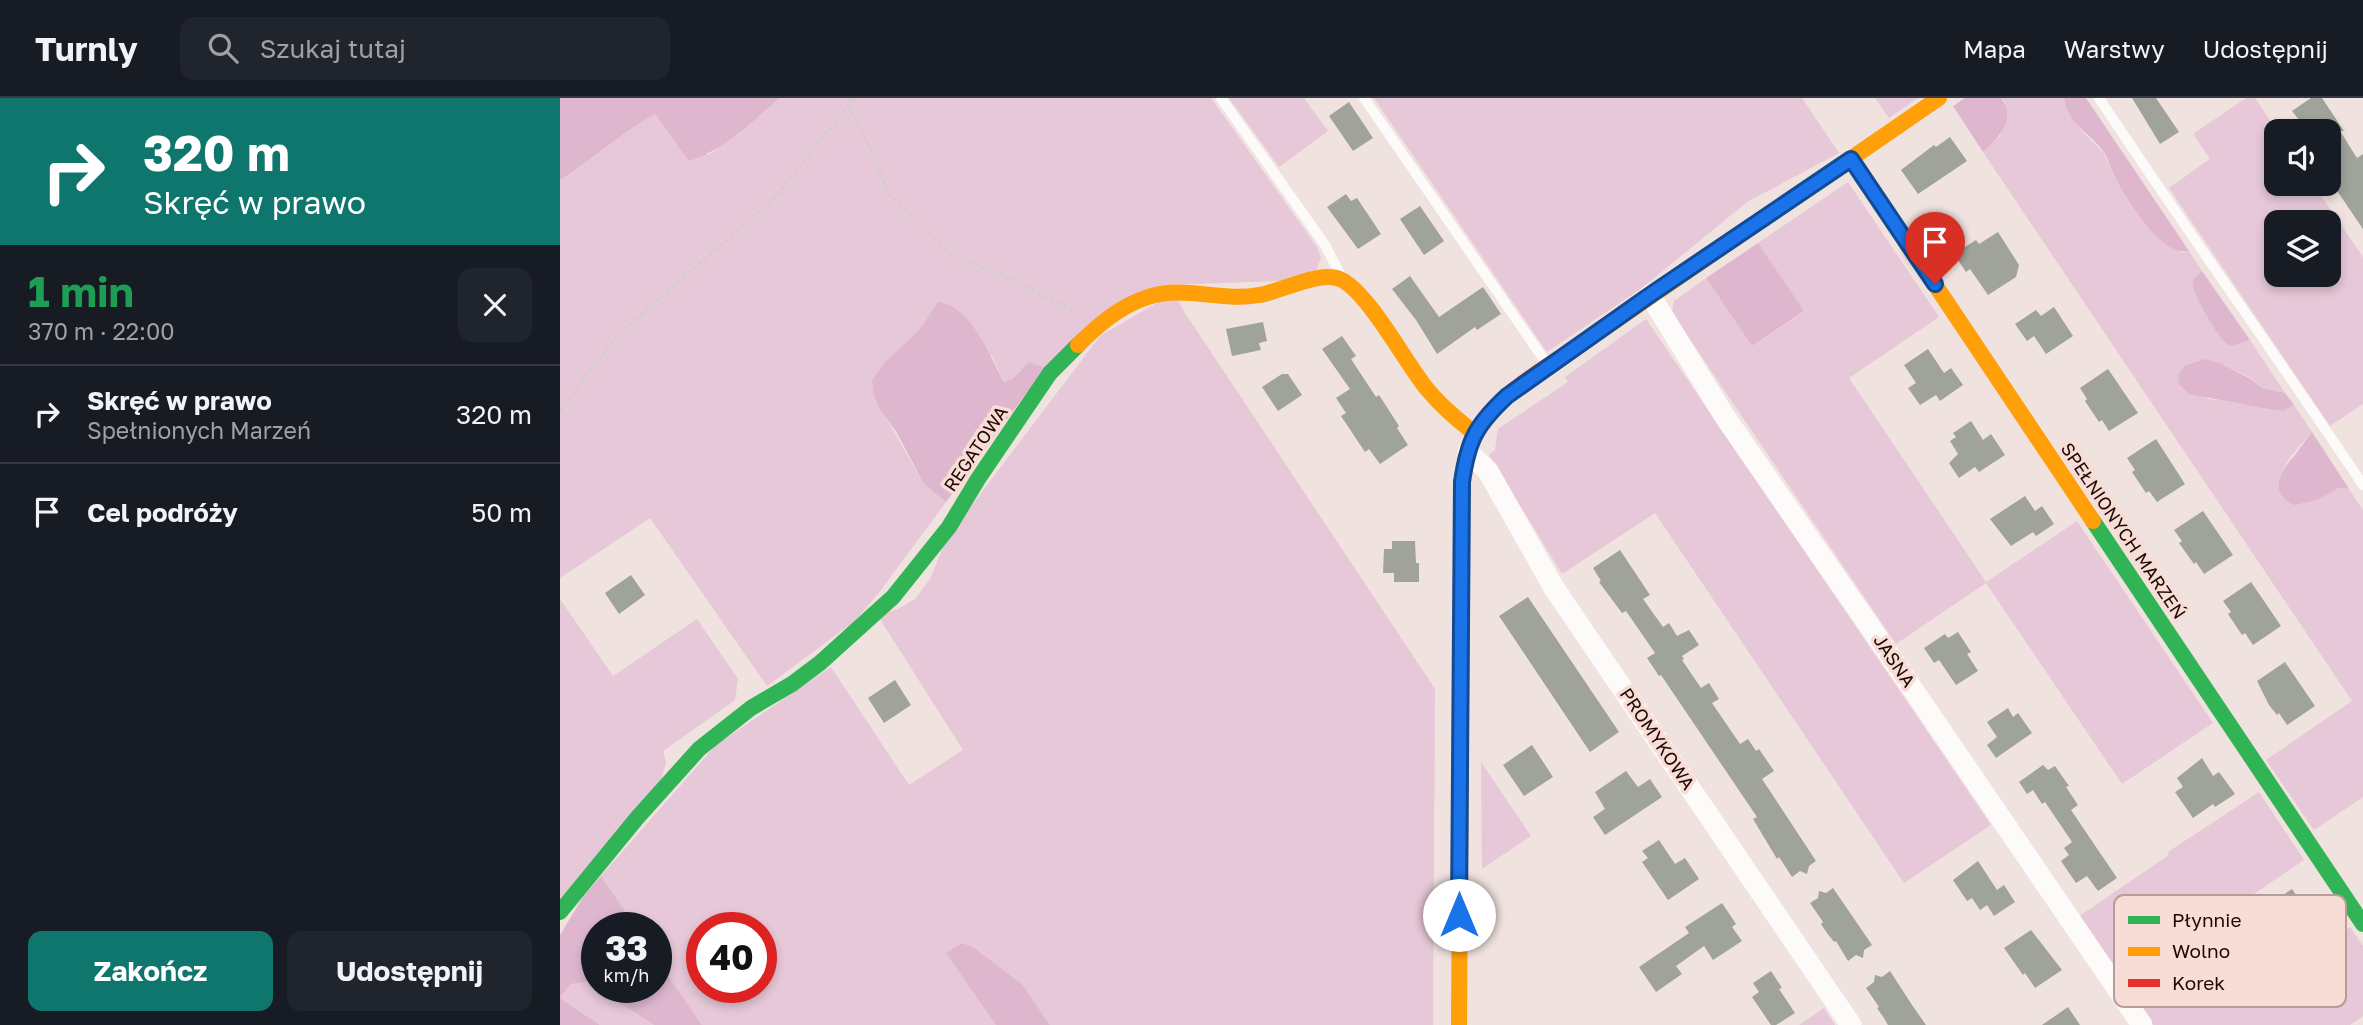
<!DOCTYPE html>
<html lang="pl">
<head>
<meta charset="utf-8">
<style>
  :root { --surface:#171b24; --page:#20242c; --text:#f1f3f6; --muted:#9ea1a6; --line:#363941; --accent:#0f766e }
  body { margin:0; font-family:"Golos Text",sans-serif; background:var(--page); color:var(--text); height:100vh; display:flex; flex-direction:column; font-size:26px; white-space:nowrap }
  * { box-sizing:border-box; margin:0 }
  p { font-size:23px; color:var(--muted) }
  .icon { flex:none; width:38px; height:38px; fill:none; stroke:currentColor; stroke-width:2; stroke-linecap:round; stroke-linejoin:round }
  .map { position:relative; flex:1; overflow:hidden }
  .drawer { display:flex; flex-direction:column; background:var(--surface); width:560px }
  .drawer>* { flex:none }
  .banner { background:#0f766e; color:#fff; overflow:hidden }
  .fabs { position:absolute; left:1704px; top:21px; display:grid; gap:14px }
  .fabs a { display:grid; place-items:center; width:77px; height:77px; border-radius:14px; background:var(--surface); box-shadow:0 4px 10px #0003; font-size:35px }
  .speed { position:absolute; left:21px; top:814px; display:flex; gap:14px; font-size:35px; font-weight:700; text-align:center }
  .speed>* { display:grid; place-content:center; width:91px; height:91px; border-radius:50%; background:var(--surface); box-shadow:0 4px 10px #0003; line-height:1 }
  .speed small { font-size:18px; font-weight:400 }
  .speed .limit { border:10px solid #d22; background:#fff; color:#111 }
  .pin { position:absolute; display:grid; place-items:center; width:60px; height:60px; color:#fff; margin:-72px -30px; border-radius:50% 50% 50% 0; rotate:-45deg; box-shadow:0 0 7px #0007 }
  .pin .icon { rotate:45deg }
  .me { position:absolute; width:77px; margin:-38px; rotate:0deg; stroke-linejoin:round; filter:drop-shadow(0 0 5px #0008) }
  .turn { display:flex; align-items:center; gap:24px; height:147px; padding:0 28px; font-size:32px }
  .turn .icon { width:91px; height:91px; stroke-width:2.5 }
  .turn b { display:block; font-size:49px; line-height:60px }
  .round { display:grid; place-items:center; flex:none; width:74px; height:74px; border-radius:14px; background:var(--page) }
  .headline { display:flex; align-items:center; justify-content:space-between; height:119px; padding:0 28px }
  h1 { font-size:42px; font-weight:700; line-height:52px; color:#1e9e55 }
  .cta { display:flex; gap:14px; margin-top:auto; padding:14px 28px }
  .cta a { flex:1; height:80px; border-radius:14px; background:var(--accent); color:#fff; font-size:28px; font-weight:700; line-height:80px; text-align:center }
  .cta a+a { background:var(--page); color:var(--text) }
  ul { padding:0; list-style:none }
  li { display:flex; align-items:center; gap:21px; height:98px; padding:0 28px; border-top:2px solid var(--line) }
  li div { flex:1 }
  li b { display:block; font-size:26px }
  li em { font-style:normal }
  header { display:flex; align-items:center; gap:42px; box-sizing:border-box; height:98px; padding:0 35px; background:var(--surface); border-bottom:2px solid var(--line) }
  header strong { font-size:33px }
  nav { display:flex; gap:38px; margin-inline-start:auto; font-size:24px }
  .search { width:490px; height:63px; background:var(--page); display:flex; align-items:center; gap:18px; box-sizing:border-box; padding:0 24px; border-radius:14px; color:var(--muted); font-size:26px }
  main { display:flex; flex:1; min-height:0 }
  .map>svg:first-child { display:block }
</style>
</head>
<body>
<header>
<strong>Turnly</strong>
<div class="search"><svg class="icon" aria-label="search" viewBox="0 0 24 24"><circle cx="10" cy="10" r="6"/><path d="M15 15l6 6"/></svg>Szukaj tutaj</div>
<nav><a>Mapa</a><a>Warstwy</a><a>Udostępnij</a></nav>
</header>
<main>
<section class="drawer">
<div class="banner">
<div class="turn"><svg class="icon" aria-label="right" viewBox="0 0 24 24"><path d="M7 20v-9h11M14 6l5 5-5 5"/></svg><div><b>320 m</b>Skręć w prawo</div></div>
</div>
<div class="headline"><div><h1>1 min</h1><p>370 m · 22:00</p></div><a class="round"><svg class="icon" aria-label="close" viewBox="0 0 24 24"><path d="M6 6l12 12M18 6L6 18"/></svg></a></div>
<ul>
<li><svg class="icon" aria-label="right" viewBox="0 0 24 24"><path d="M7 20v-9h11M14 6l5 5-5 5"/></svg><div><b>Skręć w prawo</b><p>Spełnionych Marzeń</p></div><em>320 m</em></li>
<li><svg class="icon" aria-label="arrive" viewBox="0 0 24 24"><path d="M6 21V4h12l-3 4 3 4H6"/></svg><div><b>Cel podróży</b></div><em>50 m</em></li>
</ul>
<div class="cta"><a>Zakończ</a><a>Udostępnij</a></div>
</section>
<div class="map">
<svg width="1803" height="927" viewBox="0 0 1803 927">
  <rect width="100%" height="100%" fill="#f0e2de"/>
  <path fill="#e6c8d8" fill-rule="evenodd" d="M219,0H651L757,149L761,160L756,172L722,183L604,187L485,270L460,272L452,281L444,284L432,258L367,219L358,233L325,264L314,299L364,386L386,404L321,492L295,523L207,588L90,420L0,480V82C33,61 61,35 95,16L148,57L177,37Z
    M669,0H744L768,33L719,69Z
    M814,0H1242L1279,55L1187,104L1082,190L987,254Z
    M1315,0H1358L1329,20Z
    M1441,0H1504L1521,32L1543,54L1552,74L1583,123L1622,155L1629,153L1642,173L1634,182L1677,247L1690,242L1725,295L1702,290L1689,279L1660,265L1647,301L1660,302L1713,312L1723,313L1734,307L1752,334C1739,348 1719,369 1718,390L1757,402L1779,390L1789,391L1803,412V699L1754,732L1706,662L1792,603L1423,54L1440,38L1445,4Z
    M1686,0H1695L1717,33V86H1753L1803,159V306L1770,328L1609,90L1650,61L1633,36ZM1769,124V177H1717V124Z
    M1288,84L1379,219L1289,280L1426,484L1517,423L1653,625L1562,686L1426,485L1336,546L1112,215L1114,203L1146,180L1192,248L1244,214L1198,145Z
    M617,200L625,215L875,591L873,927H490L462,886L413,849L402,845L387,855L436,927H142L96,860V830L76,829L41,778L156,647L271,569L349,687L403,652L318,518L338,511L355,501L370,481L387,440L540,238L600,203ZM142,830H201V889H142Z
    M1086,221L1431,727L1344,785L1095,415L1002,476L929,357L935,352L938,331L1008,284L1005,279Z
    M0,501L53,578L137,521L178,581L175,602L103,653L106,664L101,683L0,803Z
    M921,664L971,738L922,771Z
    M1699,694L1744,762L1654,823L1699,889L1790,829L1803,848V918L1790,927H1591L1518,819L1609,757L1608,754Z
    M27,884L94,927H40L0,900L11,886Z
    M1264,910L1275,927H1239Z"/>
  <path fill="#deb7cf" d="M0,0H219C191,25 165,52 129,63L95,16C61,35 33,61 0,82Z
    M1405,0H1441C1457,21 1439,40 1423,54L1393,8Z
    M1504,0H1526L1629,153C1600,159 1565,98 1553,75C1550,69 1548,62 1545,56C1531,34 1509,29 1504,0Z
    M1198,145L1244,213L1192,248L1146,180Z
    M1642,173L1690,242C1683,244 1675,249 1669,247C1660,244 1632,195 1633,186C1633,180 1638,177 1642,173Z
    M378,204C411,207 430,259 444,284L452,281L469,264L485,270L386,404L364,386L337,335L321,313L314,299L312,282L325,264L358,233Z
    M1645,261L1660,265L1689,280L1702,290L1725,295L1734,307L1723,313L1713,312L1629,296L1619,286L1618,277L1624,268Z
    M1752,334L1789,391L1779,390L1757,402L1734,407C1708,393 1719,375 1735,357C1741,349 1746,341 1752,334Z
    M41,778L76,829L37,830V889H96V860L142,927H94L27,884L11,886L0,900L40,927H0V837L23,799Z
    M402,845L413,849L462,886L490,927H436L386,855Z"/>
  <path fill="#9fa39a" d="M1572,0H1596L1619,34L1600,46Z
    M1751,0H1762L1784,33H1780L1797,60L1803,56V131L1769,81V33H1737L1739,22L1732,13Z
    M789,4L813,40L793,53L769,18Z
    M1390,39L1407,63L1358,96L1341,72L1374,47L1376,49Z
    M786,96L791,103L797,100L821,136L798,151L767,109Z
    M860,108L884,143L864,157L840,121Z
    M1438,134L1459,167L1456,179L1428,197L1410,171L1406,174L1394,156L1416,142L1419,146Z
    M850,178L879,219L923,189L941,216L917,232L915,229L877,256L856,222L832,191Z
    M1494,209L1513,238L1486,256L1474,238L1467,243L1455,226L1476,212L1481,218Z
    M703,224L707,243L699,245L701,252L672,258L666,231Z
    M782,238L796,258L791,261L816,299L819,297L839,328L837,330L848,347L820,366L809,351L805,354L781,318L786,315L776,300L790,291L762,251Z
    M1368,251L1384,275L1391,270L1403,287L1380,303L1376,297L1360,307L1348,290L1356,285L1344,267Z
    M1548,271L1578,315L1549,333L1542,322L1539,324L1525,303L1527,301L1520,290Z
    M722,276H728L742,297L718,313L702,289Z
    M1411,323L1423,342L1431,336L1445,357L1419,374L1415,369L1399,380L1389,365L1398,356L1390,343L1396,339L1393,335Z
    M1596,341L1625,386L1597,404L1589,393L1586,395L1572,374L1575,372L1567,360Z
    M1465,398L1475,413L1482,408L1494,426L1476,438L1473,434L1451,448L1430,421Z
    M1643,413L1673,457L1644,476L1636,464L1634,466L1619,445L1622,443L1614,432Z
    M832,443H855L856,465H859V484H834V475H823L824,451H832Z
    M1060,452L1090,497L1083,501L1103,529L1109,525L1117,538L1129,532L1139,547L1122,558L1124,561L1122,562L1141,590L1149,585L1159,601L1152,605L1180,646L1188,641L1196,653L1199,651L1214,673L1202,681L1256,763L1249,768L1247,776L1240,773L1232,779L1219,759L1217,761L1193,721L1197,719L1101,577L1099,578L1087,560L1095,555L1066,513L1062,515L1039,484L1041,483L1033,470Z
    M71,477L85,497L59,516L45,495Z
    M1691,484L1721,528L1693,547L1685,535L1682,537L1668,516L1671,514L1663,503Z
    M968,499L1059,634L1030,654L939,518Z
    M1398,534L1411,554L1407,556L1418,573L1396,587L1379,562L1374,565L1364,550L1385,536L1388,540Z
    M1725,564L1755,608L1727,627L1719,615L1717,617L1709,607L1697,583Z
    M335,582L351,607L324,625L308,600Z
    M1448,610L1453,619L1458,615L1472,635L1436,660L1427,647L1437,639L1427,624Z
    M972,647L993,679L964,698L943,667Z
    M1642,660L1653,678L1659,674L1675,696L1655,709L1653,706L1633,720L1615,694L1623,689L1617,680Z
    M1483,667L1488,672L1495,668L1509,688L1506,689L1518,707L1511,712L1557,780L1538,793L1527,778L1516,785L1501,763L1509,757L1504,750L1512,744L1485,704L1482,706L1473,692L1467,696L1459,684Z
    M1066,673L1078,689L1090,681L1102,699L1045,737L1033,719L1045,711L1035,694Z
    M1099,742L1115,766L1125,760L1139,781L1108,802L1082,764L1088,760L1082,753Z
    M1418,763L1437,792L1444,787L1455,804L1434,818L1427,807L1420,812L1412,800L1407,803L1393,782Z
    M1273,790L1312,847L1304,852L1303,860L1296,857L1288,863L1276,843L1274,844L1267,835L1261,826L1263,824L1250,805L1258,800L1259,793L1266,795Z
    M1732,791L1759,830L1723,854L1728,862L1703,879L1689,858L1724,833L1707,808Z
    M1162,805L1176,826L1172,829L1182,843L1153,862L1144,848L1116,868L1122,876L1096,894L1079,869L1129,835L1125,829Z
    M1471,832L1502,872L1475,890L1465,875L1463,877L1444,850Z
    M1211,873L1222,890L1219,891L1235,915L1216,927H1211L1192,899L1199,894L1193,885Z
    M1330,873L1352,907L1366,927H1328L1324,920L1317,910L1319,909L1306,890L1314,884L1315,877L1322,879Z
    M1508,909L1520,927H1482Z"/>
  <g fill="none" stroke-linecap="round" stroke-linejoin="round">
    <path stroke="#d2cecc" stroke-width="3.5" stroke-dasharray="3.5 3.5" stroke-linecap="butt" d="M288,7L315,59L327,94L391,156L452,181L510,211H517
      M0,313L56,239L213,101L295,0"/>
    <path stroke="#fdfbfa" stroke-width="10" d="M661,0L765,147L780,176
      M804,0L987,266
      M1539,0C1625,130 1716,257 1803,387"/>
    <path stroke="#fdfbfa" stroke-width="21" d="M1090,197L1165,319L1324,549L1582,927
      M908,354L928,373L994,490L1291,927"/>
    <path stroke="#30b455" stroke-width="16" d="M1533,423L1803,826
      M0,814L77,720L139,651L191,610L232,586L260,565L333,499L389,429L418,381L490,275L518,247"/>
    <path stroke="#ff9f0a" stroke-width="16" d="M1291,61L1533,423
      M1026,243L1379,0
      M518,247C538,227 560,208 588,199C625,187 661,204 699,197C721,194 761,171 782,182C810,197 845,264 867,291C881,308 897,321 914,335
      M899,927L902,457"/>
    <path stroke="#e5322d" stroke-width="16" d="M902,457C902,425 899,391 906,360C918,304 982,273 1026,243"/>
  </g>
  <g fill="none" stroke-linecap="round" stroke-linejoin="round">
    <g stroke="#114b97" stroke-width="18">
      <path id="route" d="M899,817L902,384C908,342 916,327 947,298L1090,197L1291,61L1375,186"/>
    </g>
    <use href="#route" stroke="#1a73e8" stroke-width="12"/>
  </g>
  <g text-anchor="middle" stroke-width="7" stroke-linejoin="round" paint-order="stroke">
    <g font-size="18" fill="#1d0804" stroke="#f8ddd6">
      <text transform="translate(416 351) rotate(-56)" y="6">REGATOWA</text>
      <text transform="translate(1563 433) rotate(56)" y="6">SPEŁNIONYCH MARZEŃ</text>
      <text transform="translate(1334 563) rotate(56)" y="6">JASNA</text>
      <text transform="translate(1097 641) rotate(56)" y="6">PROMYKOWA</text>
    </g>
  </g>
  <rect x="1554" y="797" width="232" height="112" rx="10" fill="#f8ddd6" stroke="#b69d97" stroke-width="2"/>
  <rect x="1568" y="818" width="32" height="8" fill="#30b455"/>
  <rect x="1568" y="849" width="32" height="9" fill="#ff9f0a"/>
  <rect x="1568" y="881" width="32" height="8" fill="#e5322d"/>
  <g font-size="19" fill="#1d0804">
    <text x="1612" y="829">Płynnie</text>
    <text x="1612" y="860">Wolno</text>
    <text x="1612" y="892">Korek</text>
  </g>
</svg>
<div class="fabs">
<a><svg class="icon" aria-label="sound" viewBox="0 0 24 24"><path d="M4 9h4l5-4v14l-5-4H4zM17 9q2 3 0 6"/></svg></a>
<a><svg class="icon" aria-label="layers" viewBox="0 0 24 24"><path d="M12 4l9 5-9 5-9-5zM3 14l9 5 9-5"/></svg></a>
</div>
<div class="speed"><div>33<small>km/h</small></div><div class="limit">40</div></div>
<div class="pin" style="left:1375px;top:186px;background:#d93025"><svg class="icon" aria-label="arrive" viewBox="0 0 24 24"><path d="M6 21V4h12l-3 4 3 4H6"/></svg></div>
<svg class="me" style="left:899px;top:817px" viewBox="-20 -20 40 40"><circle r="19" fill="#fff"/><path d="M0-13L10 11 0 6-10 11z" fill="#1a73e8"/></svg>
</div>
</main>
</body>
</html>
